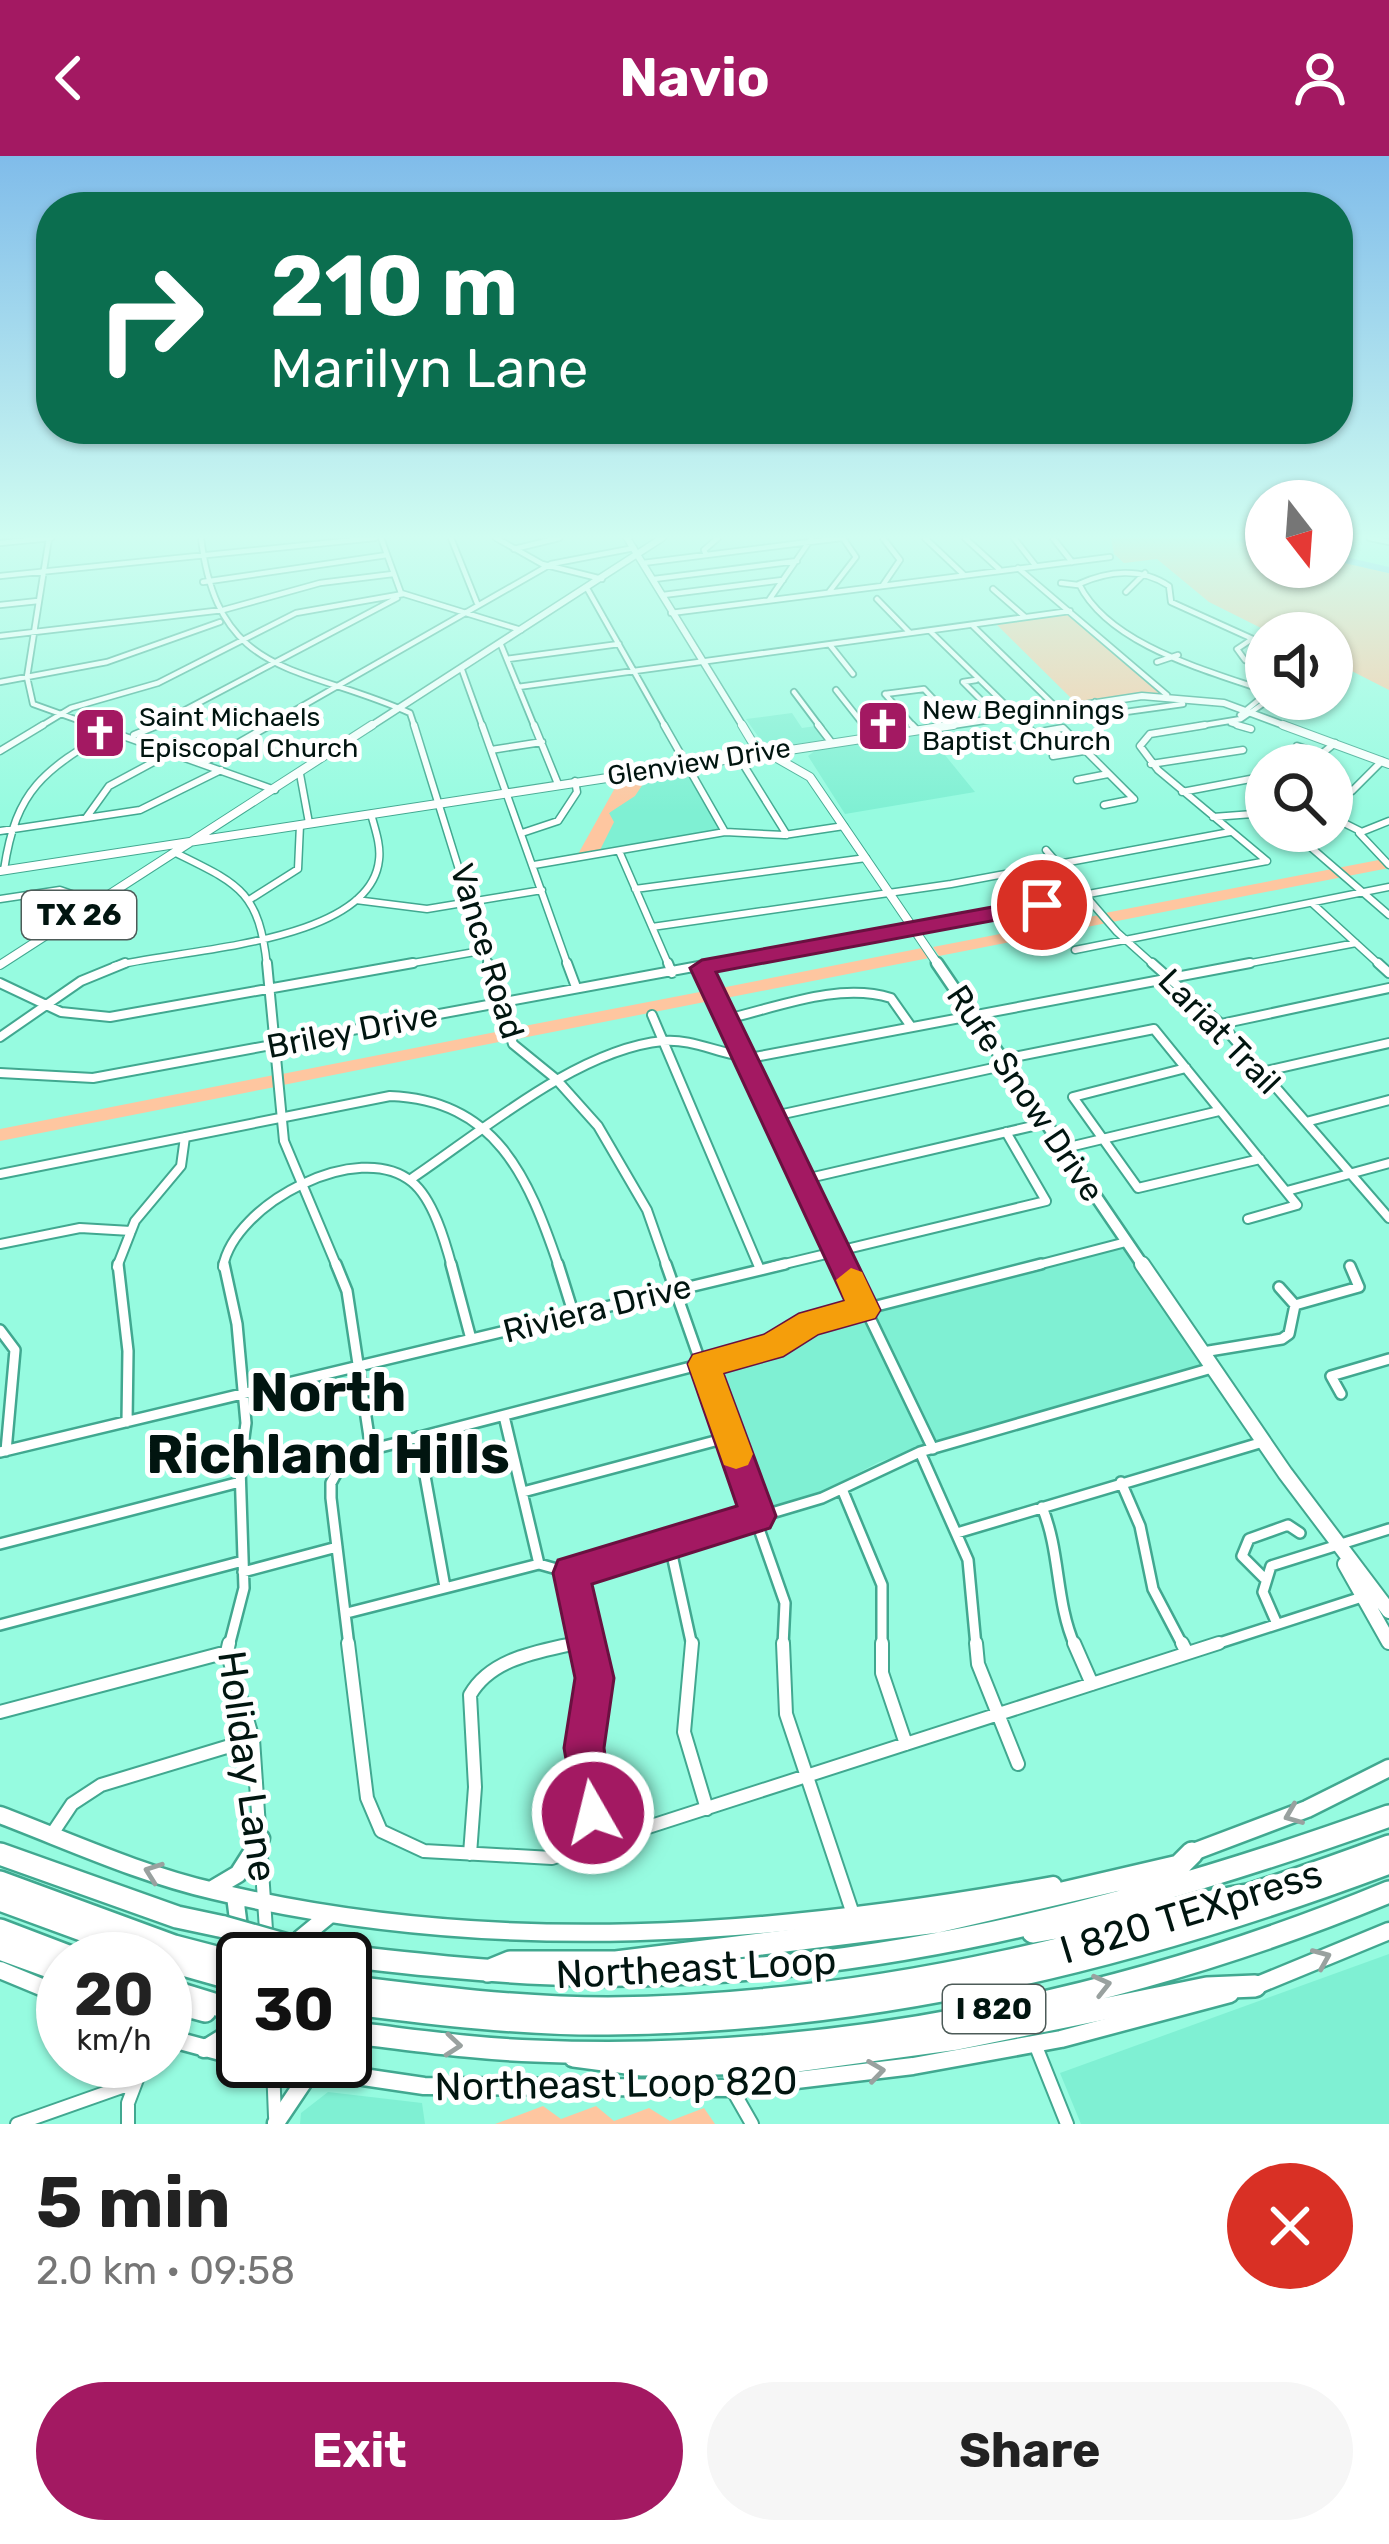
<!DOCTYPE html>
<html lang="en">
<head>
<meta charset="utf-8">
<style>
  :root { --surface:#fff; --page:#f6f6f6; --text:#222; --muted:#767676; --accent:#a31962 }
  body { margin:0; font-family:Rubik,sans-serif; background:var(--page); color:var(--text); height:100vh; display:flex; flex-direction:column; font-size:45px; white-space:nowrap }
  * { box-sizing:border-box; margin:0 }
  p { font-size:39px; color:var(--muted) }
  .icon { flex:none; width:66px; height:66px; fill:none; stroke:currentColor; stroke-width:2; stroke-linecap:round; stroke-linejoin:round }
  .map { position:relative; height:1968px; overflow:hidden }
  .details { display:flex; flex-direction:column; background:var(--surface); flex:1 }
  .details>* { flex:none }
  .top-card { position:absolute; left:36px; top:36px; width:1317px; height:252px; border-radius:48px; box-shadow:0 3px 9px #0004; background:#0b6e4f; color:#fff; overflow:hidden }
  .needle { width:78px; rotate:163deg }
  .tools { position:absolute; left:1245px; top:324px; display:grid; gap:24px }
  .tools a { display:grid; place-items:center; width:108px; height:108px; border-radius:50%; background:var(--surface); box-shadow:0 3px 9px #0004; font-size:60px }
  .speed { position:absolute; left:36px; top:1776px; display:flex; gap:24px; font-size:60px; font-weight:700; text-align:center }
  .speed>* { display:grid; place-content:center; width:156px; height:156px; border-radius:50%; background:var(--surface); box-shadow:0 3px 9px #0004; line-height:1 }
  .speed small { font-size:30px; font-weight:400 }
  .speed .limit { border:6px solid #111; border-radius:18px; background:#fff; color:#111 }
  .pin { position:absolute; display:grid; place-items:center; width:102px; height:102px; color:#fff; margin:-51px; border:6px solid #fff; border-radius:50%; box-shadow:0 3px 12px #0007 }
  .me { position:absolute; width:132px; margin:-66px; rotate:352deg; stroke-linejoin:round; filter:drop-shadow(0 0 9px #0008) }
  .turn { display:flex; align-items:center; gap:42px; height:252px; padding:0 36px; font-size:54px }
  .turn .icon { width:156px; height:156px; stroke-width:2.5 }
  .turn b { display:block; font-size:84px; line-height:102px }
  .round { display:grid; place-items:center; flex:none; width:126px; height:126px; border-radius:63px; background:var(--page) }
  .summary { display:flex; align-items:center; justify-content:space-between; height:204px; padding:0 36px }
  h1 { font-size:72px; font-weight:700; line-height:90px }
  .primary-button { display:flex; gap:24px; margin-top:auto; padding:24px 36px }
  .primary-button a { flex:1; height:138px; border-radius:72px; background:var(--accent); color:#fff; font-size:48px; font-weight:700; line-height:138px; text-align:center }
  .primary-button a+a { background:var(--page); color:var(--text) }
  header { display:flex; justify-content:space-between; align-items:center; height:156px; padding:0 36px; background:var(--accent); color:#fff; font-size:54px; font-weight:700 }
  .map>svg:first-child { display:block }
</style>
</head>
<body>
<header><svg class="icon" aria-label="back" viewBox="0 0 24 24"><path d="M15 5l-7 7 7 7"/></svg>Navio<svg class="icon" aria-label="person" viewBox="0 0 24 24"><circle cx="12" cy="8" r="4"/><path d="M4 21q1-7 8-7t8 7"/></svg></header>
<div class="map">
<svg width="1389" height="1968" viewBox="0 0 1389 1968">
  <rect width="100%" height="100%" fill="#96fbe0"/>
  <path fill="#7ff0d3" d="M792,557L802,572L816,570L826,584L766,592L746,563Z
    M927,577L975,636L845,658L808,600L816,594Z
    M686,614L719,675L599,696L609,657L649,619Z
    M1124,1090L1204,1210L935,1286L873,1156Z
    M863,1157L928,1290L879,1306L817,1339L762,1354L711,1211L761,1198L807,1172Z
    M1389,1798V1968H1081L1060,1917Z
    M328,1936L422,1947L425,1968H300L301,1957Z"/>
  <path fill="#fec6a0" d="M1111,382H1266V411H1332V404L1389,417V534L1332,505V477H1271L1209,446L1157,403L1124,407L1114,398Z
    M1069,456L1160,537L1076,547L995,467Z
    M649,619L635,640L609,657L614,666L599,696L577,700L621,621Z
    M1389,702V712L1112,766L1105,757Z
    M1099,759L1107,767L939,800L933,791Z
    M922,792L929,802L721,843L716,833Z
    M710,834L715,844L517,883L514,872Z
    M506,874L509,884L283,929L282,918Z
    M274,919L275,931L0,985V973Z
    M543,1950L561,1963L596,1950L614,1965L649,1952L670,1965L704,1952L715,1968H495Z"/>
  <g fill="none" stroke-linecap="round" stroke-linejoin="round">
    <path stroke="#85c7ed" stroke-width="6" d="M1239,382L1266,389
      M1332,401L1389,414"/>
    <g stroke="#41a890" stroke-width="8">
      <path id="minor-far4" d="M49,382L27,521L33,548L100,572
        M201,382C218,524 301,508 410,557L415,572
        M381,382L401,437L521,474
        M451,382L477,447
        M496,382L542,408L602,423
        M883,382L900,404L883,429
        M925,382L963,418
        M965,382L999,413
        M1014,382L1035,409
        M1053,382L1072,406
        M1370,382L1389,386
        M0,387L51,382
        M514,393L559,382
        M706,399L704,394L718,382
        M643,407L841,382
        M1018,412L1167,539
        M0,420L375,382
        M654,423L797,405
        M203,426L387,399
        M1061,427L1078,429
        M993,433L1024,460
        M588,434L666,572
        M829,436L856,401L843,382
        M1126,436L1145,417
        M663,439L783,424
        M877,443L909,476
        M769,444L811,383
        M0,449L38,445
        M671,457L1110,401
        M973,470L1057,552
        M931,476L1015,558
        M0,480L223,454L320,427L393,418
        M501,489L535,572
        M830,489L853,518
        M1266,489L1171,446L1169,430C1141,411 1108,415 1079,428C1109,489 1206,514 1266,535
        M507,503L619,488
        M1245,504L1237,493L1252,483
        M1157,506L1178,499
        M462,514L483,572
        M976,524L963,526L984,547L995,545
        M0,526L107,506L220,466
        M518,531L1070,455
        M836,534L866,572
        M794,536L821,572
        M885,538L924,533L956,567
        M885,538L915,572
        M1290,543L1311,547L1337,541L1341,528L1332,520
        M1095,546L1111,558L1183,548
        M1013,559L1028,572
        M1240,559L1266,538
        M1231,567L1247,572
        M38,572L71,552L158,527L296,457L403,438
        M151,572L397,442
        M264,572L551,408L634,392
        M1187,572L1241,563L1270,543"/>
    </g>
    <g stroke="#41a890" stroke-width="9">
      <path id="minor-far3" d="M92,569L275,634
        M414,569L489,810
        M482,569L568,810
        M534,569L558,628
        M664,569L725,676
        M818,569L831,586
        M863,569L872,580
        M912,569L916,573
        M1025,569L1034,577
        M1205,569L1150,578L1140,590L1158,614L1267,705
        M1237,569L1251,573
        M1034,577L1063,572L1134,643
        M134,579L158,569
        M1297,590L1321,598
        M491,594L542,586
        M0,595L43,569
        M738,600L787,679
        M1053,600L1084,595
        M203,607L270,569
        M1151,608L1243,594
        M1308,609L1335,587
        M300,618L309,667
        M1077,624L1108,618
        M1352,635L1382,605
        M1182,636L1266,620
        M1104,649L1134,643
        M1213,661L1266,657
        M1332,661L1360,675
        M86,662L109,630L172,596
        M1389,665L1359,677L1389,709
        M0,675L140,654L221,614
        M1292,675L1389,759
        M522,677L558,665L577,636L575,625
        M1046,694L1117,776L1155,810
        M619,695L669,810
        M176,697C239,728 259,735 267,810
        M534,709L725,676L784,679L844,670
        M4,714C16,632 44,615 111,574
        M635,733L866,702
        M0,743L60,734L98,747
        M249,744L298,713L300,669
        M356,744L427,753L542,734
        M1313,748L1381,810
        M652,771L951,728L1230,676
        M1075,794L1389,731
        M114,810C177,793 370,789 379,704C381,689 375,673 371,658
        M396,810L486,794
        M699,810L1267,705
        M1235,810L1356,787"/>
    </g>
    <g stroke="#41a890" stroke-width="12">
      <path id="minor-far2" d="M267,807L284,985L337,1111
        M488,807L513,888L556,923L598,970L647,1054L667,1111
        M567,807L576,831
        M668,807L672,817
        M1152,807L1221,868L1389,1062
        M1378,807L1389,817
        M702,811L846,1111
        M0,827L61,856L110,861L413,807
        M652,859L759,1111
        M727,863C778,851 839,826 891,842L910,869
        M1221,868L1389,832
        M0,881L81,825L125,807
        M1004,903L1154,873L1297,1049L1248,1063
        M1186,912L1073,941L1138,1032L1260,1003
        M1262,916L1389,887
        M0,917L93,922L715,807
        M774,960L1007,909
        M1306,966L1389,944
        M1065,992L1219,955
        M0,1018L390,940C496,944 528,1020 559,1111
        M411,1023C481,976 578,893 663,885C695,882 724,901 755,901L1250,807
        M805,1023L1046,967
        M1287,1035L1389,1007
        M0,1088L80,1072L131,1075
        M117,1111L135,1065L181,1010L185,981
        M223,1111C234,1048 359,982 412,1026C433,1043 445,1085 452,1111
        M772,1111L1046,1045L1006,976
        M1030,1111L1126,1086"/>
    </g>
    <g stroke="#41a890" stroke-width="14">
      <path id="minor-far1" d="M118,1108L128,1195L127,1266
        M224,1108L237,1168L246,1267L240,1311L244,1432L229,1490
        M336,1108L347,1135L371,1294
        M451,1108L471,1183
        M558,1108L573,1156
        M666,1108L785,1447L783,1490
        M844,1108L933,1293
        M1279,1131L1295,1149
        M0,1174L15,1194L6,1295
        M1203,1196L1282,1183L1289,1178L1295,1149L1359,1131L1350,1110
        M1341,1238L1331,1220L1389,1203
        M504,1260L539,1408
        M418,1281L445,1431
        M0,1296L785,1108
        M920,1296L968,1404L976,1490
        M1121,1326L1140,1370L1153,1433L1183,1490
        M842,1333L882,1429V1490
        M523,1336L730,1281
        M1042,1351C1061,1397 1055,1445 1075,1490
        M957,1377L1263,1286
        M669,1385L692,1490
        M0,1388L240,1326
        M243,1416L337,1391
        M571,1417L587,1490
        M1264,1422L1242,1400L1249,1383L1288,1369L1300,1377
        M347,1457L539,1408L571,1417L822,1342L920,1296L1212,1212
        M1277,1468L1263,1436L1271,1410L1389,1373
        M0,1469L243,1405
        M349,1490L331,1342V1327L346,1300L772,1190L810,1167L1041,1108
        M563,1490L589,1484
        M1210,1490L1362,1441"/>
    </g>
    <g stroke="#41a890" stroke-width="16">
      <path id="minor" d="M229,1487L227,1496L253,1583L268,1803
        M348,1487L367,1642L381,1675L424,1695L552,1702L1219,1487
        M586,1487L594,1522L584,1615L600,1689
        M692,1487L684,1576L707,1653
        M783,1487L786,1558L854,1761
        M882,1487V1517L906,1588
        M976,1487L978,1508L1018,1608
        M1074,1487L1092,1528
        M1182,1487L1187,1497
        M0,1556L227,1496
        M52,1678L72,1648L101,1629L253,1583
        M470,1698L475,1631L470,1539C491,1502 538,1496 576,1487
        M1035,1888L1067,1968
        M273,1910L275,1961
        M732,1933L752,1968
        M17,1968L136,1926
        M128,1968V1947L144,1905"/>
    </g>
    <g stroke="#41a890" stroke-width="9">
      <path id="major-far4" d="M627,382L744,572
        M368,572L662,382
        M934,572L1142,540L1224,547L1291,572"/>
    </g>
    <g stroke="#41a890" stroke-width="10">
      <path id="major-far3" d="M742,569L754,589L810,621L939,810
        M1283,569L1389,608
        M0,715L953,569
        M0,809L372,569"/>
    </g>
    <g stroke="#41a890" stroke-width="15">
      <path id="major-far2" d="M937,807L1144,1111"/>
    </g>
    <g stroke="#41a890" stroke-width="18">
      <path id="major-far1" d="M1142,1108L1285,1317L1389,1455
        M1345,1408L1389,1486"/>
    </g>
    <g stroke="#41a890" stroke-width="21">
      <path id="major" d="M0,1659C71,1686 140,1718 214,1735C494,1802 773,1780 1053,1729
        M1188,1698L1307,1653L1389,1612
        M211,1734L238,1718L261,1682
        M235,1740L243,1803
        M297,1803L300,1783L328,1760
        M0,1814L63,1840
        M1253,1831L1389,1775
        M165,1881L243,1902
        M204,1893L230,1877L243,1860
        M255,1905L424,1930L731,1932L913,1910L1061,1883L1230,1838
        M276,1967L311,1915L305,1905"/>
    </g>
    <g stroke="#41a890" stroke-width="26">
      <path id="highway" d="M0,1698L177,1761L224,1771
        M0,1726L174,1790L243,1808
        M0,1744L161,1803
        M0,1774L76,1803
        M1033,1776L1247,1739
        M0,1793L63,1816
        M312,1796C402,1807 492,1817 583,1819C861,1824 1130,1753 1389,1660
        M165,1804L243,1826
        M488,1815L510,1806H616L937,1766L1179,1710L1192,1697
        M345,1830C432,1841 520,1852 608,1852C878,1849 1137,1784 1389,1690
        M165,1833L243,1857
        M165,1844L205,1855
        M345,1847C433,1858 520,1869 608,1868C878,1866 1138,1801 1389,1707
        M345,1876C408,1883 472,1893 535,1895C825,1907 1123,1846 1389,1736
        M574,1900L642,1909L782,1907L957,1883L1207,1832L1255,1830"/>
    </g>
    <use href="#minor-far4" stroke="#fff" stroke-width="4.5"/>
    <use href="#minor-far3" stroke="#fff" stroke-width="6"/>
    <use href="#minor-far2" stroke="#fff" stroke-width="8"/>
    <use href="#minor-far1" stroke="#fff" stroke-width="9"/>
    <use href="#minor" stroke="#fff" stroke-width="12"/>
    <use href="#major-far4" stroke="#fff" stroke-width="6"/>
    <use href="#major-far3" stroke="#fff" stroke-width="8"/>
    <use href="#major-far2" stroke="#fff" stroke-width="10"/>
    <use href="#major-far1" stroke="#fff" stroke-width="14"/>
    <use href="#major" stroke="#fff" stroke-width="16"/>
    <use href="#highway" stroke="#fff" stroke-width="21"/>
    <g stroke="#41a890" stroke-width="26" stroke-linecap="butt">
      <path id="highway-bridge" d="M224,1771L312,1796"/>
    </g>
    <use href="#highway-bridge" stroke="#fff" stroke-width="21"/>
  </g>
  <defs><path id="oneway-chevron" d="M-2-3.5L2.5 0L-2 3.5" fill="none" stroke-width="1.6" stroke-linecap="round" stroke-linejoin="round" transform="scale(3)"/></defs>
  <g stroke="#99a19f">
    <use href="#oneway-chevron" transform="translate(1293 1659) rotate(158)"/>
    <use href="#oneway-chevron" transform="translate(153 1716) rotate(-160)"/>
    <use href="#oneway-chevron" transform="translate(1322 1802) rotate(-23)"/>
    <use href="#oneway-chevron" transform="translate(1102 1829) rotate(-14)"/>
    <use href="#oneway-chevron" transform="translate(453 1889) rotate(5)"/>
    <use href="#oneway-chevron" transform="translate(876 1915) rotate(-8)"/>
  </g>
  <linearGradient id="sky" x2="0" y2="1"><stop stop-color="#80bcea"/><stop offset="0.58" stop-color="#d0fdf1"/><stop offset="1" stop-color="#d0fdf1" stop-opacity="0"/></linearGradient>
  <rect width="1389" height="657" fill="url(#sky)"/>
  <path fill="#a31962" stroke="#6a1040" stroke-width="3" d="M1042,742L1050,744V754L716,816L880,1154L875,1162L818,1178L783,1200L723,1217L776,1360L770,1372L592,1428L614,1522L604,1592L613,1657L607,1671L593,1677L578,1671L564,1592L575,1522L553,1417L558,1404L737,1350L688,1208L693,1199L764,1179L799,1158L845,1145L690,812L702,804Z"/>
  <path fill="#f59e0b" d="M851,1112L862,1116L880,1154L875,1162L818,1178L783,1200L723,1217L753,1298L748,1309L736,1313L724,1309L688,1208L693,1199L764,1179L799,1158L845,1145L836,1124Z"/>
  <defs>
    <g id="church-square" transform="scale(2.7)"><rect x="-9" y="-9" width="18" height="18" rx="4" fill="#a31962" stroke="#fff"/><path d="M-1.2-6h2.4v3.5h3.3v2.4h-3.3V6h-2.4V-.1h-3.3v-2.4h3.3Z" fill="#fff"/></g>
  </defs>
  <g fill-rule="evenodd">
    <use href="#church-square" x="883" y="570"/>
    <use href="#church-square" x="100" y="577"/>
  </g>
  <g text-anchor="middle" stroke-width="10" stroke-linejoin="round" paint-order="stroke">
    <g font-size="27" fill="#011510" stroke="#fff" text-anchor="start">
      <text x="922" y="563">New Beginnings<tspan x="922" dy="31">Baptist Church</tspan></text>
      <text x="139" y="570">Saint Michaels<tspan x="139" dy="31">Episcopal Church</tspan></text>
    </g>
    <g font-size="27" fill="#011510" stroke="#fff">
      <text transform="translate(699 606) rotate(-9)" y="9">Glenview Drive</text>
    </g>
    <g fill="#fff" stroke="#4d5b58" stroke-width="3">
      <rect x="22" y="735" width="114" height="48" rx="9"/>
      <rect x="943" y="1829" width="102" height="48" rx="9"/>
    </g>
    <g font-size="30" font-weight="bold" fill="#011510">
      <text x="79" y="769">TX 26</text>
      <text x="994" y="1863">I 820</text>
    </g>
    <g font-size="33" fill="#011510" stroke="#fff">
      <text transform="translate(488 795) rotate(73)" y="12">Vance Road</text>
      <text transform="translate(352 874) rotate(-11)" y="12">Briley Drive</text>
      <text transform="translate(1220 875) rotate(46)" y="12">Lariat Trail</text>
      <text transform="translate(1026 937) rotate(56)" y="12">Rufe Snow Drive</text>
      <text transform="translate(597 1152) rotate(-14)" y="12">Riviera Drive</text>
    </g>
    <g font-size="39" fill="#011510" stroke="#fff">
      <text transform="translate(248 1610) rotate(82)" y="14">Holiday Lane</text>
      <text transform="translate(1191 1755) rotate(-17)" y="14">I 820 TEXpress</text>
      <text transform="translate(696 1811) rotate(-3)" y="14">Northeast Loop</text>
      <text transform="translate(616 1927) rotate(-1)" y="14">Northeast Loop 820</text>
    </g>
    <g font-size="54" font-weight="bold" fill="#011510" stroke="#fff">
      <text x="328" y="1255">North<tspan x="328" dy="62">Richland Hills</tspan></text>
    </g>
  </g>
</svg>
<div class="tools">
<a><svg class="needle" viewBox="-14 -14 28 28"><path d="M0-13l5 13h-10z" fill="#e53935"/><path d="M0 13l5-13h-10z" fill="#767676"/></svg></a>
<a><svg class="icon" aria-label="sound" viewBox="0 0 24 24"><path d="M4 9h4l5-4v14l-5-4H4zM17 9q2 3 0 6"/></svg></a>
<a><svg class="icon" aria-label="search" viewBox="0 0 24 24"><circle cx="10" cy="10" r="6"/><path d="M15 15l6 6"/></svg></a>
</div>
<div class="speed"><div>20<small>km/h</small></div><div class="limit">30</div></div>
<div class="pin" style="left:1042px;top:749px;background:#d93025"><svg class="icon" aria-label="arrive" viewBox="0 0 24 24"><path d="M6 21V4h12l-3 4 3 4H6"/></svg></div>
<svg class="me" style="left:593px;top:1657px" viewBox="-20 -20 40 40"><circle r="17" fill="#a31962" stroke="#fff" stroke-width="3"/><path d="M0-11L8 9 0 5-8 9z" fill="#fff"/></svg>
<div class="top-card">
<div class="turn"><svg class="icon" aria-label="right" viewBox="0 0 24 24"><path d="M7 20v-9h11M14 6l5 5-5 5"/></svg><div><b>210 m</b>Marilyn Lane</div></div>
</div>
</div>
<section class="details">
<div class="summary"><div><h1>5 min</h1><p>2.0 km · 09:58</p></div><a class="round" style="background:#d93025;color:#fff"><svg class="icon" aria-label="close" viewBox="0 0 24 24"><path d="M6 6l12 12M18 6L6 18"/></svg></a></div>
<div class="primary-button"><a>Exit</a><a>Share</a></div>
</section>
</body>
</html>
